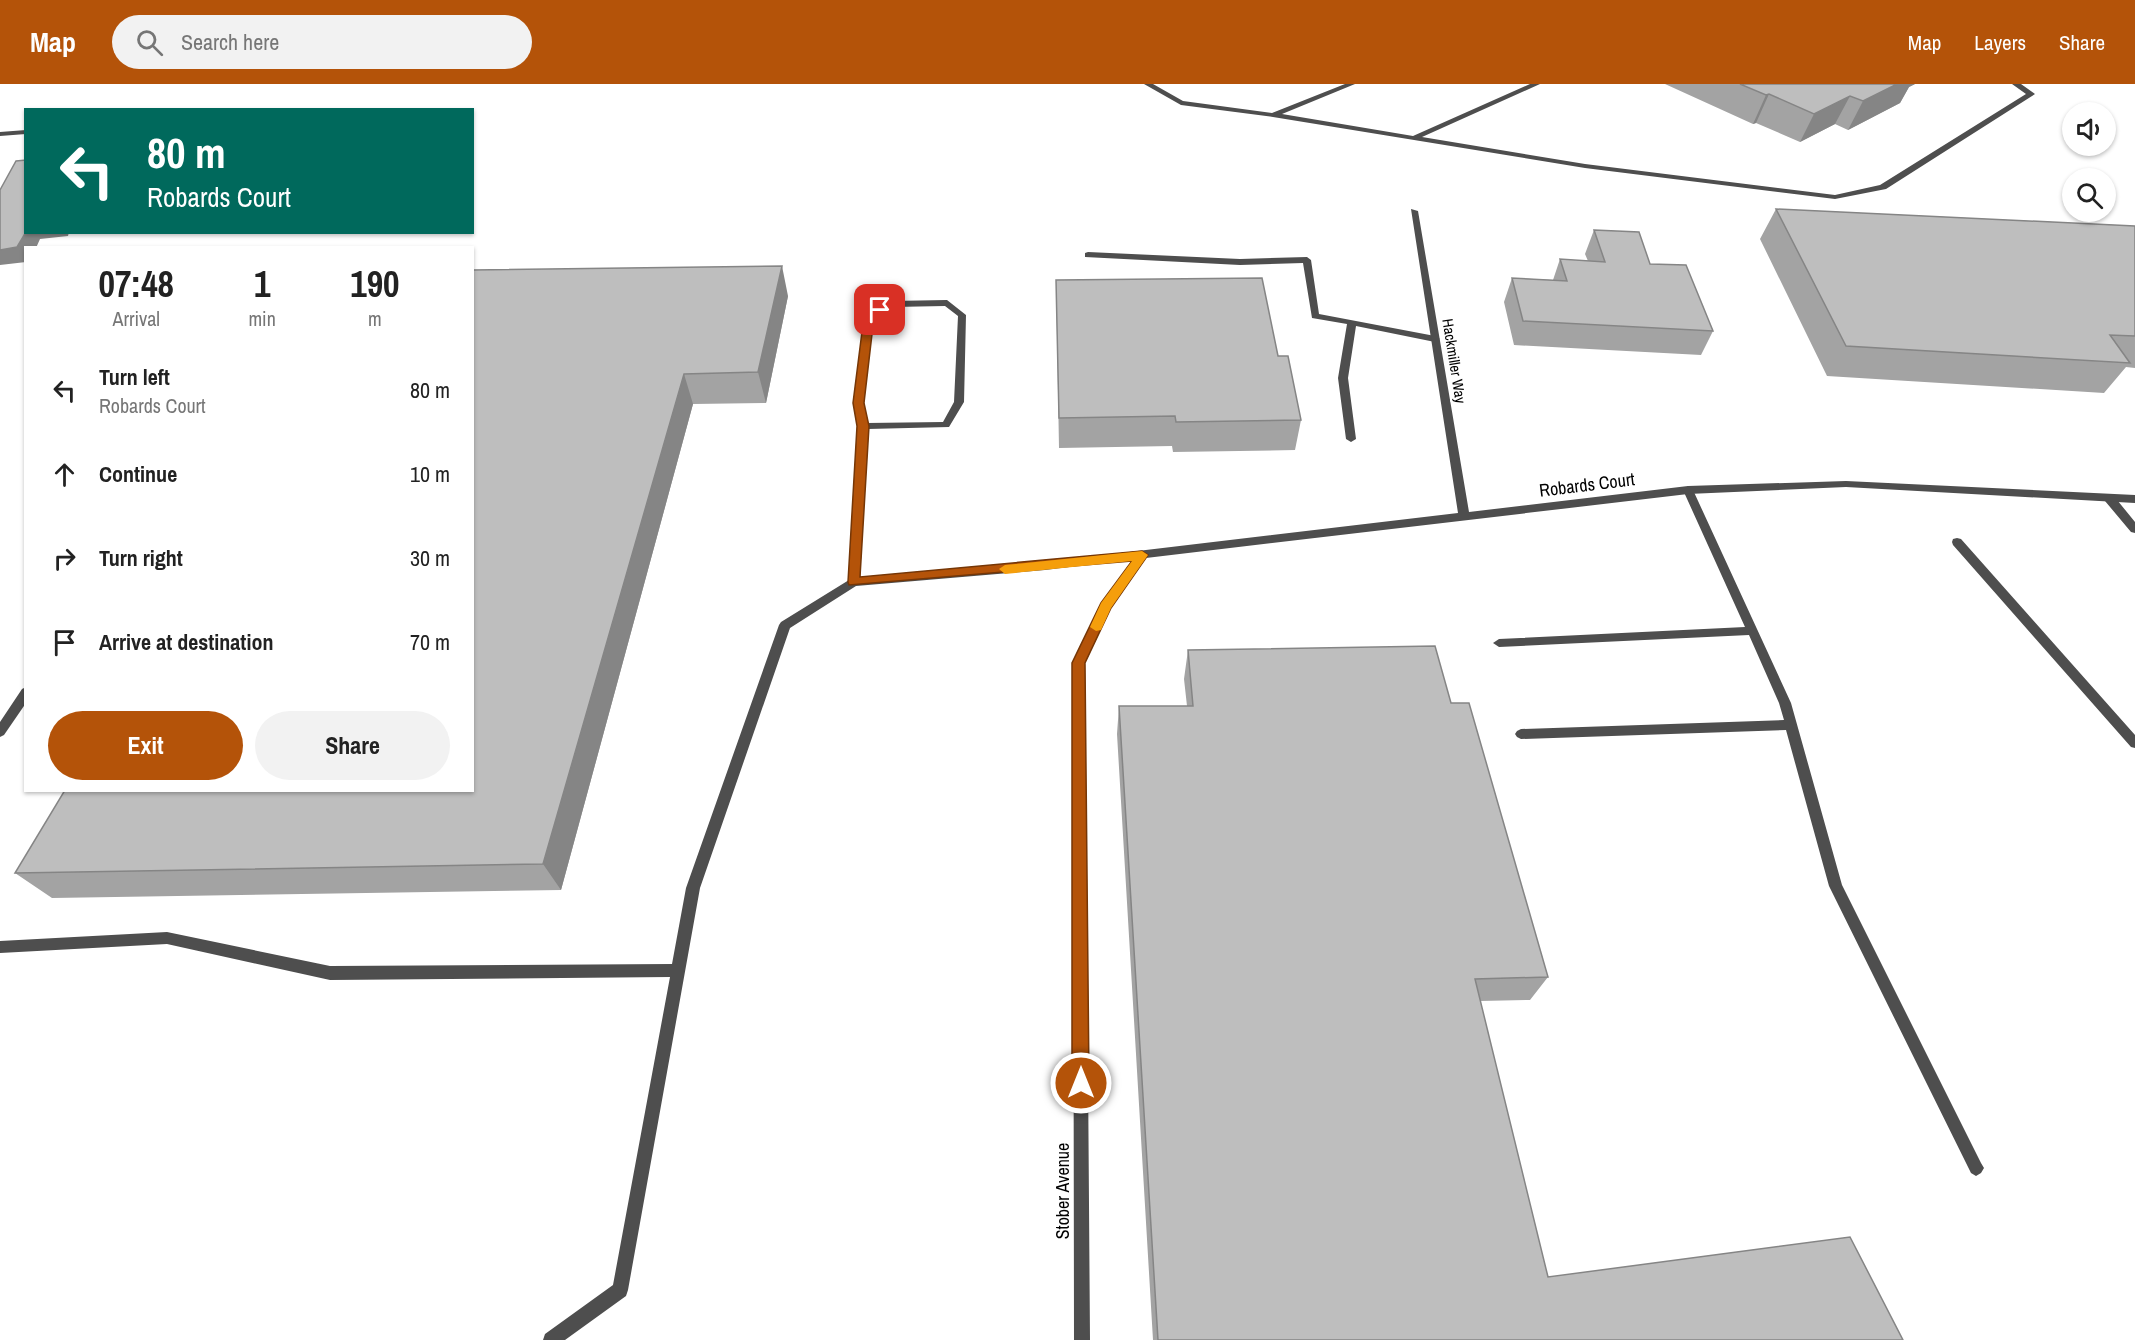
<!DOCTYPE html>
<html lang="en">
<head>
<meta charset="utf-8">
<style>
  :root { --surface:#fff; --page:#f2f2f2; --text:#222; --muted:#767676; --accent:#b45309 }
  body { margin:0; font-family:"Archivo Narrow",sans-serif; background:var(--page); color:var(--text); height:100vh; display:flex; flex-direction:column; font-size:22px; white-space:nowrap }
  * { box-sizing:border-box; margin:0 }
  p { font-size:20px; color:var(--muted) }
  .icon { flex:none; width:33px; height:33px; fill:none; stroke:currentColor; stroke-width:2; stroke-linecap:round; stroke-linejoin:round }
  .map { position:relative; flex:1; overflow:hidden }
  .details { position:absolute; left:24px; top:162px; width:450px; height:546px; display:flex; flex-direction:column; background:var(--surface); border-radius:0px; box-shadow:0 2px 4px #0004 }
  .details>* { flex:none }
  .guide { position:absolute; left:24px; top:24px; width:450px; height:126px; border-radius:0px; box-shadow:0 2px 4px #0004; background:#00695c; color:#fff; overflow:hidden }
  .controls { position:absolute; left:2062px; top:18px; display:grid; gap:12px }
  .controls a { display:grid; place-items:center; width:54px; height:54px; border-radius:50%; background:var(--surface); box-shadow:0 2px 4px #0004; font-size:30px }
  .pin { position:absolute; display:grid; place-items:center; width:51px; height:51px; color:#fff; margin:-26px; border-radius:12px; box-shadow:0 3px 9px #0006 }
  .me { position:absolute; width:66px; margin:-33px; rotate:0deg; stroke-linejoin:round; filter:drop-shadow(0 0 4px #0008) }
  .turn { display:flex; align-items:center; gap:21px; height:126px; padding:0 24px; font-size:27px }
  .turn .icon { width:78px; height:78px; stroke-width:2.5 }
  .turn b { display:block; font-size:42px; line-height:51px }
  .eta { display:flex; justify-content:space-evenly; align-items:center; height:102px; text-align:center }
  .eta b { font-size:36px; font-weight:800; line-height:42px }
  .primary-button { display:flex; gap:12px; margin-top:auto; padding:12px 24px }
  .primary-button a { flex:1; height:69px; border-radius:36px; background:var(--accent); color:#fff; font-size:24px; font-weight:800; line-height:69px; text-align:center }
  .primary-button a+a { background:var(--page); color:var(--text) }
  ul { padding:0; list-style:none }
  li { display:flex; align-items:center; gap:18px; height:84px; padding:0 24px }
  li div { flex:1 }
  li b { display:block; font-size:22px }
  li em { font-style:normal }
  header { display:flex; align-items:center; gap:36px; box-sizing:border-box; height:84px; padding:0 30px; background:var(--accent); color:#fff }
  header strong { font-size:28px }
  nav { display:flex; gap:33px; margin-inline-start:auto; font-size:21px }
  .search { width:420px; height:54px; background:var(--page); display:flex; align-items:center; gap:15px; box-sizing:border-box; padding:0 21px; border-radius:33px; color:var(--muted); font-size:22px }
  .map>svg:first-child { display:block }
</style>
</head>
<body>
<header>
<strong>Map</strong>
<div class="search"><svg class="icon" aria-label="search" viewBox="0 0 24 24"><circle cx="10" cy="10" r="6"/><path d="M15 15l6 6"/></svg>Search here</div>
<nav><a>Map</a><a>Layers</a><a>Share</a></nav>
</header>
<div class="map">
<svg width="2135" height="1256" viewBox="0 0 2135 1256">
  <rect width="100%" height="100%" fill="#fff"/>
  <g fill="none" stroke-linecap="round" stroke-linejoin="round">
    <path fill="#4e4e4e" fill-rule="evenodd" d="M1144,0H1153L1183,17L1272,29L1345,0H1355L1282,30L1413,52L1530,0H1540L1422,53L1585,80L1835,111L1880,101L2026,10L2012,0H2021L2035,10L1886,105L1835,115L1585,84L1273,33L1181,21Z
      M1088,168L1240,175L1307,173L1311,176L1319,230L1435,252L1440,255L1435,258L1356,242L1348,294L1356,355L1351,358L1346,355L1338,294L1347,240L1312,234L1303,179L1240,181L1085,173V169Z
      M947,216L966,231L964,318L949,343L868,345L860,494L1045,478L1050,482L1045,486L856,502L790,544L700,804L628,1206L626,1212L565,1256H543L545,1250L613,1201L670,893L330,896L167,860L0,869V857L167,848L330,882L672,880L686,804L779,541L781,538L849,496L858,342L854,319L865,232L891,217ZM945,222L958,232L954,318L943,338L867,339L864,319L873,233L893,223Z
      M1688,402L1693,406L1791,619L1842,801L1981,1079L1984,1084L1981,1089L1976,1092L1971,1089L1829,802L1786,646L1521,655L1517,653L1515,650L1517,647L1521,645L1784,636L1779,619L1749,551L1499,563L1493,559L1499,555L1745,543L1683,406Z
      M2109,410L2113,411L2135,438V449L2131,448L2105,417L2104,414L2105,411Z
      M1957,454L1961,455L2135,651V664L2131,663L1953,461L1952,458L1953,455Z
      M26,603V619L4,651L0,653V638L22,605Z"/>
    <path fill="#4e4e4e" fill-rule="evenodd" d="M26,46V50L0,52V48Z
      M1411,125L1418,127L1469,428L1688,402L1846,397L2135,411V419L1846,403L1688,410L1146,474L1111,524L1085,579L1090,1256H1074L1073,579L1102,519L1133,475L1045,486L1040,482L1045,478L1458,429Z"/>
  </g>
  <path fill="#a3a3a3" d="M1665,0H1915L1909,3L1900,19L1848,46L1835,40L1800,58L1756,39L1753,40Z
    M1776,125L2135,142V284L2126,283L2104,309L1827,292L1760,155Z
    M1594,146L1650,180L1713,247L1701,271L1514,261L1504,218L1512,194L1553,196L1560,175L1588,177L1585,170Z
    M472,186L788,212L766,319L693,320L561,806L52,814L15,789Z
    M1056,196L1278,272L1301,336L1295,366L1173,368L1172,362L1059,364Z
    M1188,566L1451,619L1548,893L1530,916L1480,917L1548,1193L1903,1256H1153L1117,650L1119,622H1187L1184,595Z"/>
  <path fill="#858585" d="M1896,0H1915L1909,3L1900,19L1848,46L1863,17Z
    M1769,10L1756,39L1753,40L1766,11Z
    M1850,12L1835,40L1800,58L1814,30Z
    M26,148H69L68,152L40,155L36,164H26V178L0,181V166Z
    M782,182L788,212L766,319L758,288Z
    M684,290L693,320L561,806L543,780Z"/>
  <path fill="#bebebe" stroke="#858585" stroke-width="1.5" d="M1740,0H1897L1863,17L1850,12L1814,30L1769,10L1766,11Z
    M26,76V148L17,163L0,166V106L16,77Z
    M1776,125L2135,142V252L2110,251L2130,279L1846,262Z
    M1594,146L1639,148L1650,180L1686,181L1713,247L1523,237L1512,194L1567,197L1560,175L1605,178Z
    M782,182L758,288L684,290L543,780L15,789L65,706H472V186Z
    M1262,194L1278,272H1288L1301,336L1176,338L1175,332L1059,334L1056,196Z
    M1435,562L1451,619H1469L1548,893L1475,895L1548,1193L1850,1153L1903,1256H1158L1119,622H1193L1188,566Z"/>
  <path fill="#b45309" stroke="#753606" stroke-width="1.5" d="M880,223L885,226L874,233L864,319L869,342L860,493L1142,467L1148,471L1111,524L1085,579L1089,999L1087,1005L1081,1008L1075,1005L1072,999V579L1101,519L1132,477L849,501L848,498L857,342L853,319L864,232Z"/>
  <path fill="#f59e0b" d="M1142,467L1148,471L1111,524L1101,546L1096,547L1090,543L1101,519L1132,477L1005,490L999,485L1005,481Z"/>
  <g text-anchor="middle" stroke-width="4.5" stroke-linejoin="round" paint-order="stroke">
    <g font-size="15" fill="#000" stroke="#fff">
      <text transform="translate(1454 277) rotate(81)" y="5">Hackmiller Way</text>
    </g>
    <g font-size="18" fill="#000" stroke="#fff">
      <text transform="translate(1587 401) rotate(-7)" y="6">Robards Court</text>
      <text transform="translate(1063 1107) rotate(-90)" y="6">Stober Avenue</text>
    </g>
  </g>
</svg>
<div class="controls">
<a><svg class="icon" aria-label="sound" viewBox="0 0 24 24"><path d="M4 9h4l5-4v14l-5-4H4zM17 9q2 3 0 6"/></svg></a>
<a><svg class="icon" aria-label="search" viewBox="0 0 24 24"><circle cx="10" cy="10" r="6"/><path d="M15 15l6 6"/></svg></a>
</div>
<div class="pin" style="left:880px;top:226px;background:#d93025"><svg class="icon" aria-label="arrive" viewBox="0 0 24 24"><path d="M6 21V4h12l-3 4 3 4H6"/></svg></div>
<svg class="me" style="left:1081px;top:999px" viewBox="-20 -20 40 40"><circle r="17" fill="#b45309" stroke="#fff" stroke-width="3"/><path d="M0-11L8 9 0 5-8 9z" fill="#fff"/></svg>
<div class="guide">
<div class="turn"><svg class="icon" aria-label="left" viewBox="0 0 24 24"><path d="M17 20v-9H6M10 6l-5 5 5 5"/></svg><div><b>80 m</b>Robards Court</div></div>
</div>
<section class="details">
<div class="eta">
<div><b>07:48</b><p>Arrival</p></div>
<div><b>1</b><p>min</p></div>
<div><b>190</b><p>m</p></div>
</div>
<ul>
<li><svg class="icon" aria-label="left" viewBox="0 0 24 24"><path d="M17 20v-9H6M10 6l-5 5 5 5"/></svg><div><b>Turn left</b><p>Robards Court</p></div><em>80 m</em></li>
<li><svg class="icon" aria-label="ahead" viewBox="0 0 24 24"><path d="M12 20V5M6 11l6-6 6 6"/></svg><div><b>Continue</b></div><em>10 m</em></li>
<li><svg class="icon" aria-label="right" viewBox="0 0 24 24"><path d="M7 20v-9h11M14 6l5 5-5 5"/></svg><div><b>Turn right</b></div><em>30 m</em></li>
<li><svg class="icon" aria-label="arrive" viewBox="0 0 24 24"><path d="M6 21V4h12l-3 4 3 4H6"/></svg><div><b>Arrive at destination</b></div><em>70 m</em></li>
</ul>
<div class="primary-button"><a>Exit</a><a>Share</a></div>
</section>
</div>
</body>
</html>
